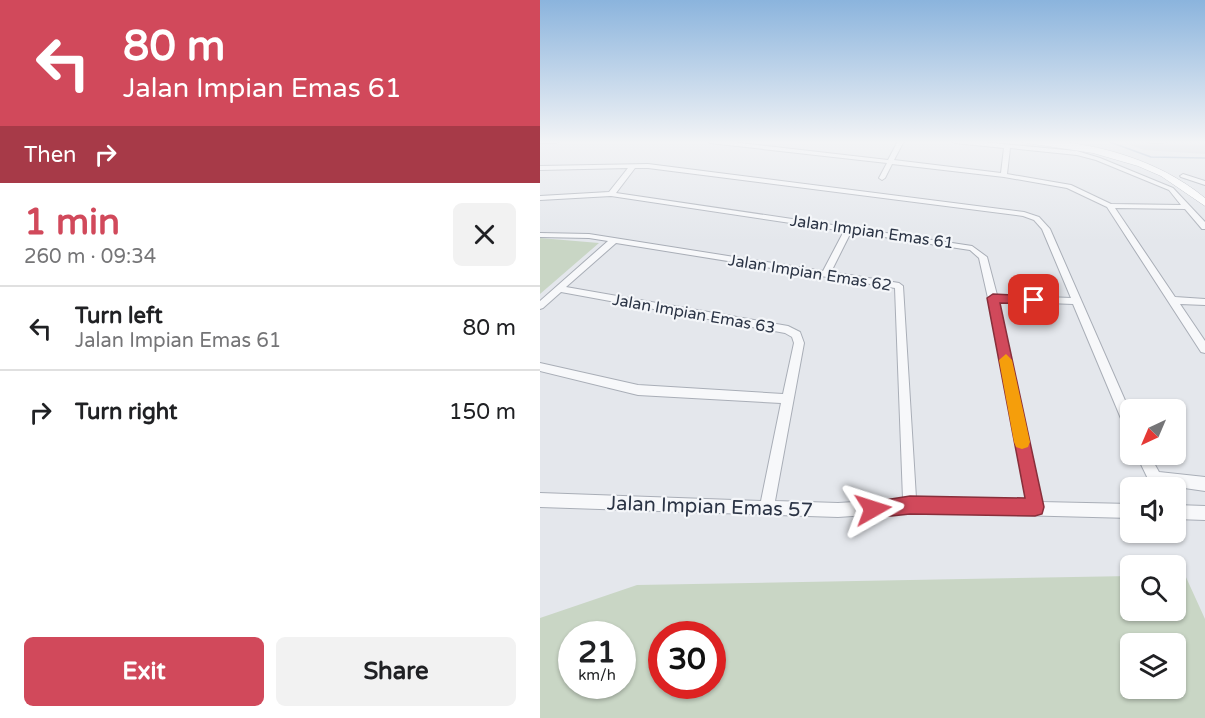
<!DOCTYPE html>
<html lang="en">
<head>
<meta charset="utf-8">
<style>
  :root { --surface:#fff; --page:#f2f2f2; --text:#202124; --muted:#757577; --line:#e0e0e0; --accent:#d1495b }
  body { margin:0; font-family:"Varela Round",sans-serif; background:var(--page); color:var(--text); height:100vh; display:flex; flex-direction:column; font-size:22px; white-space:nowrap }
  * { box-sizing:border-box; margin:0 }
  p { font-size:20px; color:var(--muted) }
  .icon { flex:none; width:33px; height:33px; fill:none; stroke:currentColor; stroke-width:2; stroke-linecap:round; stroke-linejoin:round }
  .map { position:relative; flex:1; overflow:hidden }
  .drawer { display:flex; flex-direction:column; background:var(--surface); width:540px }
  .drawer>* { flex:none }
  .hud { background:#d1495b; color:#fff; overflow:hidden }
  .needle { width:39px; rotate:224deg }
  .controls { position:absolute; left:580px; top:399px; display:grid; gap:12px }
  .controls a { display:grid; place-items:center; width:66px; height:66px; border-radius:9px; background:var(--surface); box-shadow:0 2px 4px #0004; font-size:30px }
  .speed { position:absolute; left:18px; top:621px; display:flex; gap:12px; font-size:30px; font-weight:700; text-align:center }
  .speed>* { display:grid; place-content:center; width:78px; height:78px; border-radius:50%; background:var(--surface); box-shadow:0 2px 4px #0004; line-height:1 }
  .speed small { font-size:15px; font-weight:400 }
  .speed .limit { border:9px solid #d22; background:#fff; color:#111 }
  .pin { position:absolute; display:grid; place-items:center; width:51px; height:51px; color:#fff; margin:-26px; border-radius:12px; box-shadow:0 3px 9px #0006 }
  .me { position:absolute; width:66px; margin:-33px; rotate:84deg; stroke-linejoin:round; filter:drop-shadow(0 0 4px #0008) }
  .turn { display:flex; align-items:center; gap:21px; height:126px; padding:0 24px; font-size:27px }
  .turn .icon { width:78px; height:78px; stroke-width:2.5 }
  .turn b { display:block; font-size:42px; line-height:51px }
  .then { display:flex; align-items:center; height:57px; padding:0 24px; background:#0003; gap:12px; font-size:22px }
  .round { display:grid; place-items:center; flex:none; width:63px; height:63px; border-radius:9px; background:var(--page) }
  .head { display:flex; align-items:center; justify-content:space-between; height:102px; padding:0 24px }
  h1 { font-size:36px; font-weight:700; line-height:45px; color:var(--accent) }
  .cta { display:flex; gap:12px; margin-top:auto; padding:12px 24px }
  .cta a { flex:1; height:69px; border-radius:9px; background:var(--accent); color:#fff; font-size:24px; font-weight:700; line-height:69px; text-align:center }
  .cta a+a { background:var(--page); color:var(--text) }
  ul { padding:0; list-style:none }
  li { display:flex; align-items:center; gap:18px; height:84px; padding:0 24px; border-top:2px solid var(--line) }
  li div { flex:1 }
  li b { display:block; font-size:22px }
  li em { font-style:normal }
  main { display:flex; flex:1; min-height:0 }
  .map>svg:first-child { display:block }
</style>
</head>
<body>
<main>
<section class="drawer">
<div class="hud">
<div class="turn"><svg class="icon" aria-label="left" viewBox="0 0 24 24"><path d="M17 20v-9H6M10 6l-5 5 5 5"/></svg><div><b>80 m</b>Jalan Impian Emas 61</div></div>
<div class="then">Then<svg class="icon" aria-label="right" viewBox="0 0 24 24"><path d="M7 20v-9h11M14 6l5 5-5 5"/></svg></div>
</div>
<div class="head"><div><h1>1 min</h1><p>260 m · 09:34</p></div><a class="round"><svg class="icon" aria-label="close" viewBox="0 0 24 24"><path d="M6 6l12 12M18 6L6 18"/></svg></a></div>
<ul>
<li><svg class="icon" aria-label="left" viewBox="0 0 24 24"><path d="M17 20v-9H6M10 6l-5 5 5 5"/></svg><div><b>Turn left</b><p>Jalan Impian Emas 61</p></div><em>80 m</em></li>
<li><svg class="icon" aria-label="right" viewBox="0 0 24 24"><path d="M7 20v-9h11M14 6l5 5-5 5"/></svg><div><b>Turn right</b></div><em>150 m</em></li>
</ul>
<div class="cta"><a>Exit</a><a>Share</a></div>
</section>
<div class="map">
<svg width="665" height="718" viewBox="0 0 665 718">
  <rect width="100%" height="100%" fill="#e4e7ec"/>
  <path fill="#d2d6de" d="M579,141H665V154L604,150Z"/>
  <path fill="#c9d6c5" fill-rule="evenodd" d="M0,238L59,243L0,294Z
    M636,575H645L665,619V718H0V618L97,585L591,576V610H636ZM32,634H82V686H32ZM122,634H172V686H122ZM591,644H636V688H591Z"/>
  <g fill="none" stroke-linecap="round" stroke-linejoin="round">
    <path stroke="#9fb4cc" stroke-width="1.5" d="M567,141L611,157L665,158"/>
    <g stroke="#a9aeb7" stroke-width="2">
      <path id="minor" d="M0,141H19L16,143H0Z
        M167,141H182L348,160L358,141H364L354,160L461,173L464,148L415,143L412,141H430L537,151L560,158L633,188L665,222V229H662L645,209L575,208L635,297L665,299V305L640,304L665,341V353L661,352L567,207L527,188L464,177L352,164L345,178L342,180L339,178L347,163L170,143ZM470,148L537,155L556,160L629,190L641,205L571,204L531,185L467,174Z
        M606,141H628C623,144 611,144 606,141Z
        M108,164L484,212L499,217L510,229L591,414V433L587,432L585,428L533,304L458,301L501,502L591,504V518L370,512L298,517L0,507V493L221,501L241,403L98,395L0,371V363L98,385L243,394L254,343L252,337L245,333L21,292L3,308L0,309V301L68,241L49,238L0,237V233L49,234L283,271L304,231L71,196L0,200V196L69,192L88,168L0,170V166ZM95,168H108L483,216L494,220L502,229L531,298L457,295L447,257L432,246L313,228L309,226L306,227L76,193ZM311,232L430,250L439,258L448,298L487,501L376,498L363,286L359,283L291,272ZM76,243L355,288L363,499L298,503L235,501L264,343L260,332L248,326L26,287Z
        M643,174L665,181V185L641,177L640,176Z
        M596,454H609L619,472L665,477V491L610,483Z
        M636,505L665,506V520L636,519Z"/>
    </g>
    <g stroke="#a9aeb7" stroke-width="1">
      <path id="secondary" d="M474,141C540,137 614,156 665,198V206L621,176L598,166L553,153Z"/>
    </g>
    <use href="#minor" fill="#f7f8fa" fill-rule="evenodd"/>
    <use href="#secondary" fill="#fff" fill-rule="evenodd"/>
  </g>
  <linearGradient id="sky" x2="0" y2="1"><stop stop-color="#8bb4dd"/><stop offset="0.59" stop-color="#f3f4f6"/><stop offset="1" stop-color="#f3f4f6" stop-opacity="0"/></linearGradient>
  <rect width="665" height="241" fill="url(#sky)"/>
  <path fill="#d1495b" stroke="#882f3b" stroke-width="1.5" d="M453,294L494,296L500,300L494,304L460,303L504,507L502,514L495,516L370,514L333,518L326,515L324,509L326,503L370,496L485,498L447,298Z"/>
  <path fill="#f59e0b" d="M466,354L472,360L490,442L488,447L482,449L476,447L474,442L459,360Z"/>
  <g text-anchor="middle" stroke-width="4.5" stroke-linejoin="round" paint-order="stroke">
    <g font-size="16" fill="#2b3445" stroke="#f4f6f9">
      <text transform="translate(332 231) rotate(8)" y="6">Jalan Impian Emas 61</text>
      <text transform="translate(270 272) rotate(9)" y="6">Jalan Impian Emas 62</text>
      <text transform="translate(154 313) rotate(10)" y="6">Jalan Impian Emas 63</text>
    </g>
    <g font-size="20" fill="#2b3445" stroke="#f4f6f9">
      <text transform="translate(170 506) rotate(2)" y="7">Jalan Impian Emas 57</text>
    </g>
  </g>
</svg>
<div class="controls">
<a><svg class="needle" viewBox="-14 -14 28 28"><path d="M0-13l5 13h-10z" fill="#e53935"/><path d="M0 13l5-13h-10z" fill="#757577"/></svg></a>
<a><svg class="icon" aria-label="sound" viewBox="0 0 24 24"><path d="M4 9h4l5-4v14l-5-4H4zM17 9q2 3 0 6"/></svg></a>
<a><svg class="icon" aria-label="search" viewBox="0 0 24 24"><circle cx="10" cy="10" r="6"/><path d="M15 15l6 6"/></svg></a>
<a><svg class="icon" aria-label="layers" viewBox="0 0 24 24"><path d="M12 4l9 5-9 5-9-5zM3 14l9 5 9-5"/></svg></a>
</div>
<div class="speed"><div>21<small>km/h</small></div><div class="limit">30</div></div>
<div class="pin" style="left:494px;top:300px;background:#d93025"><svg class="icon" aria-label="arrive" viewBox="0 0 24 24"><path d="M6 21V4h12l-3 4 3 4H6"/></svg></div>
<svg class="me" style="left:333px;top:509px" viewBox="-20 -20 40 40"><path d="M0-17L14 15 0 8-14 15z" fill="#d1495b" stroke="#fff" stroke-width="4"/></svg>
</div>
</main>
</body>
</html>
